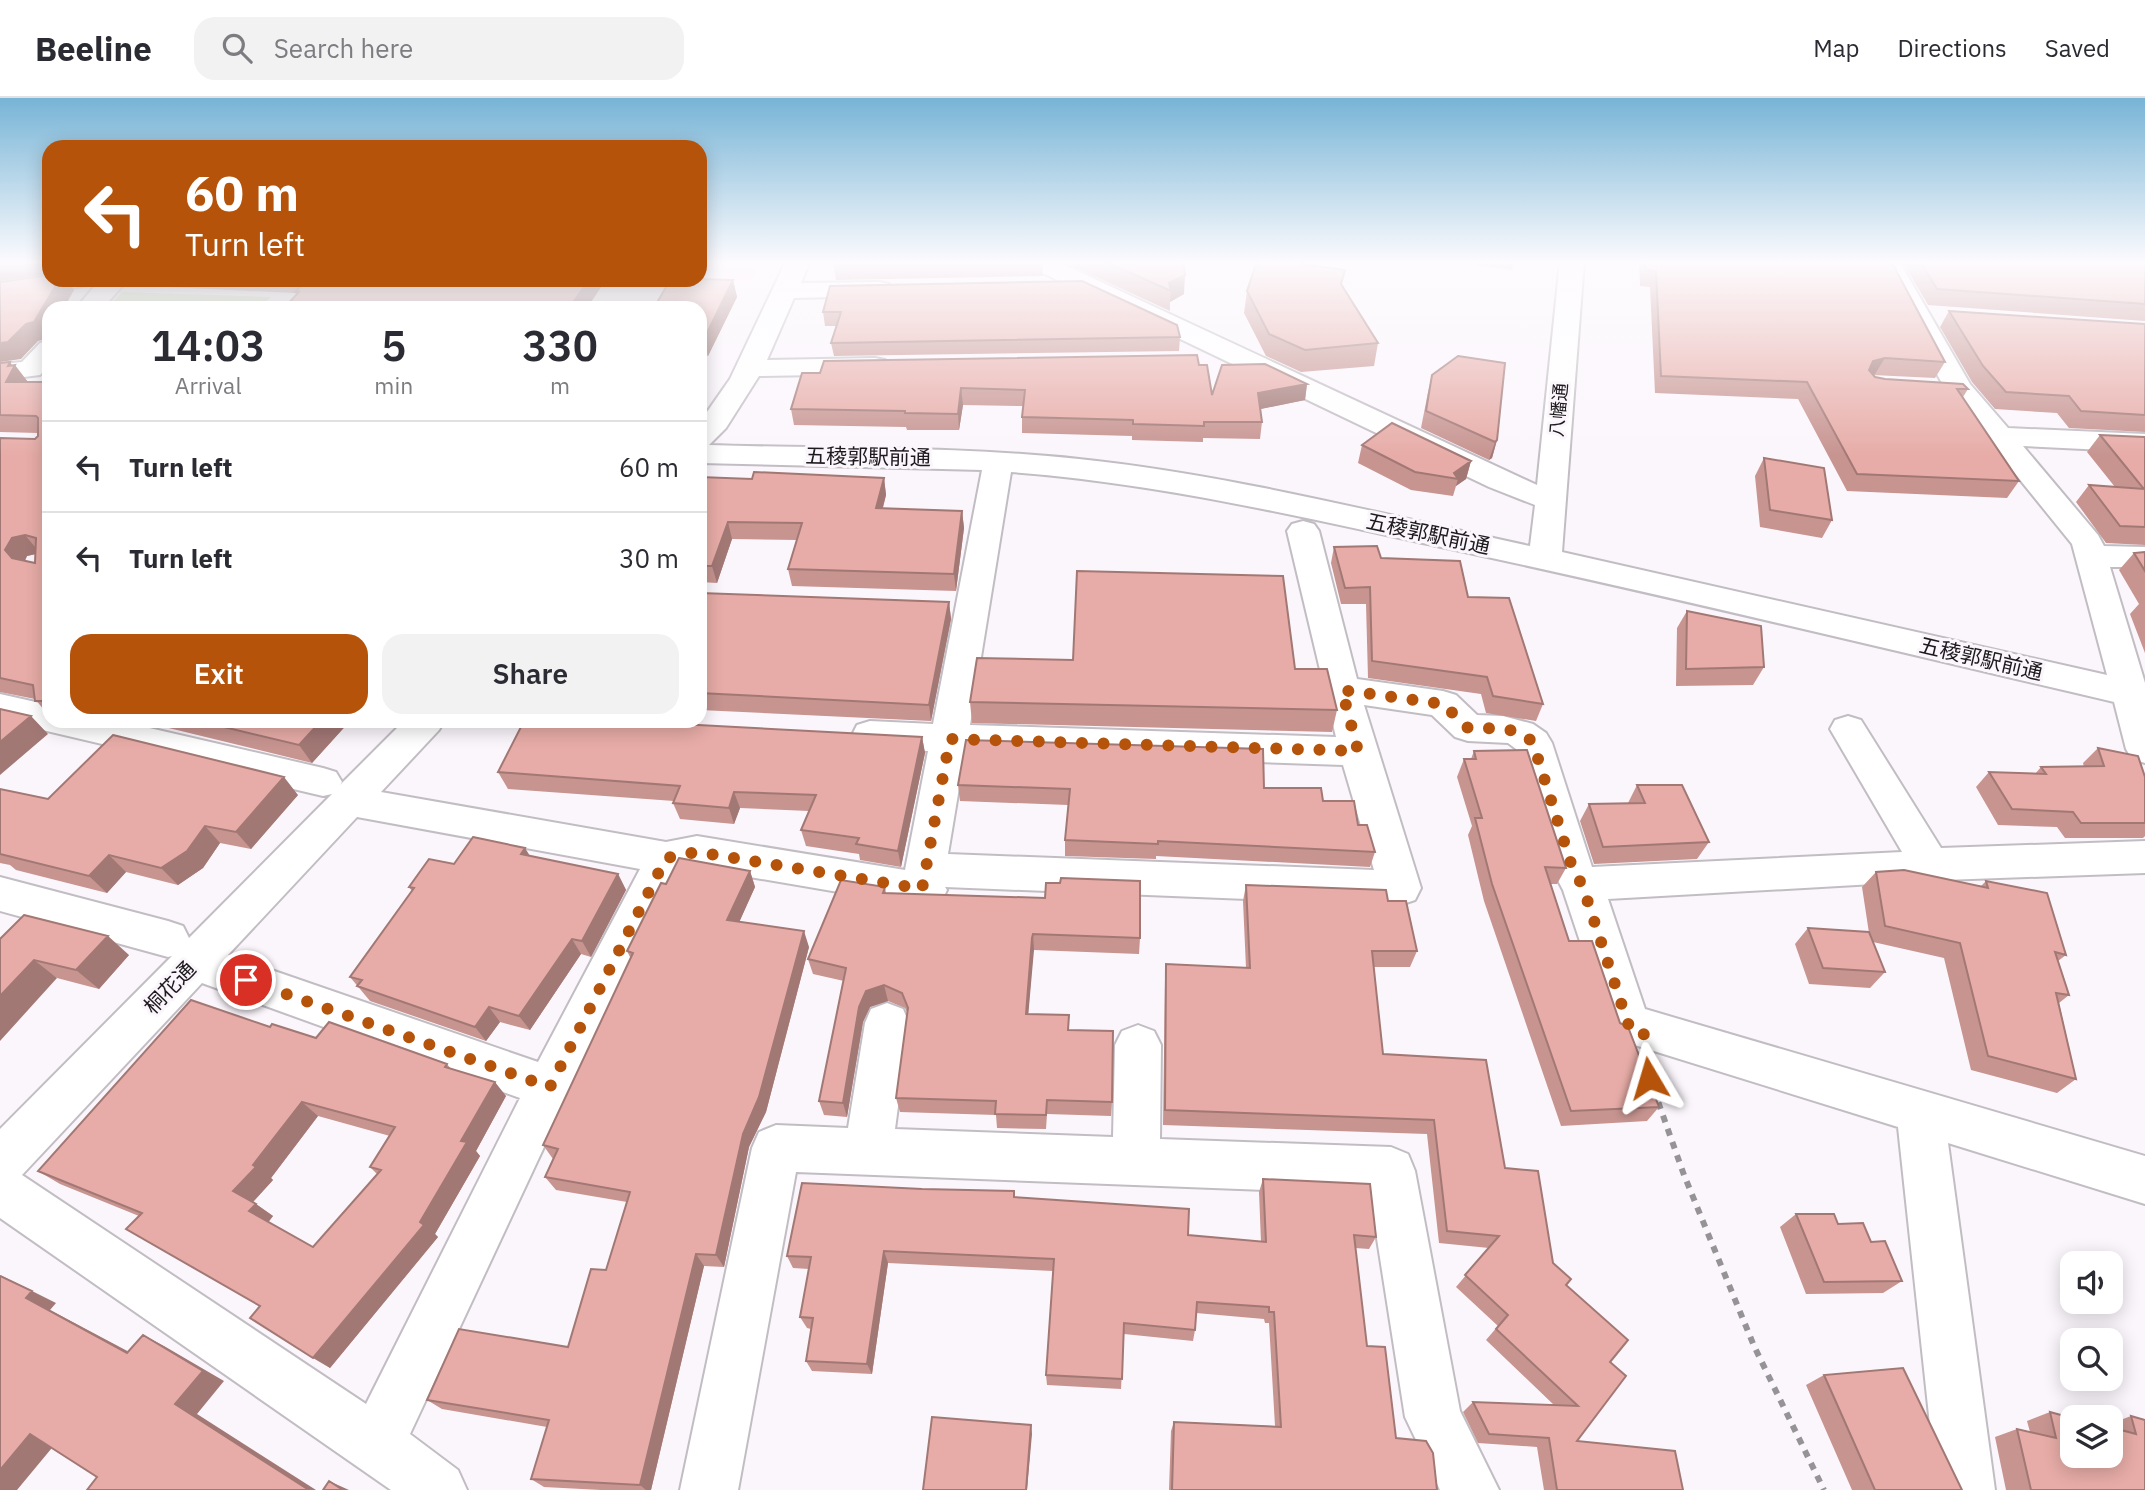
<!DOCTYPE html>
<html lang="en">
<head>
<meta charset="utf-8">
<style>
  :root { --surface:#fff; --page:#f2f2f3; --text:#2b2b33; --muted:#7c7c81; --line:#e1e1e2; --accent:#b45309 }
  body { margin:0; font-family:"IBM Plex Sans","Noto Sans JP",sans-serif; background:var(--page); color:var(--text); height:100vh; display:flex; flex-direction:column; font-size:26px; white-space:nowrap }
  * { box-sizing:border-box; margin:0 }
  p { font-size:23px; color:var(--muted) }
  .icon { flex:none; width:38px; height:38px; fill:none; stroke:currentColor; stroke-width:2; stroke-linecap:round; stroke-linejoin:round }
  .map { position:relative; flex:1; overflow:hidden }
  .drawer { position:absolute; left:42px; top:203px; width:665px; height:427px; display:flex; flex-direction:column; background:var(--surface); border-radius:21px; box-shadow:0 4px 18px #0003 }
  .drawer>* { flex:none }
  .hud { position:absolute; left:42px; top:42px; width:665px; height:147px; border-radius:21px; box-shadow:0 4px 18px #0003; background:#b45309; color:#fff; overflow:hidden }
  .fabs { position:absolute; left:2060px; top:1153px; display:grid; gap:14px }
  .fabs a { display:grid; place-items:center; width:63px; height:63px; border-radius:14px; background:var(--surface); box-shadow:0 4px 18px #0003; font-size:35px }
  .pin { position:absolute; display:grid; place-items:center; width:60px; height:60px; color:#fff; margin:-30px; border:4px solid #fff; border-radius:50%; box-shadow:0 2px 7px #0007 }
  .me { position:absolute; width:77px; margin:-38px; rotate:353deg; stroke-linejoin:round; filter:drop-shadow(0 0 5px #0008) }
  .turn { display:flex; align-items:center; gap:24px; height:147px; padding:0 28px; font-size:32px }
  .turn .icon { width:91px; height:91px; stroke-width:2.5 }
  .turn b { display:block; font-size:49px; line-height:60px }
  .eta { display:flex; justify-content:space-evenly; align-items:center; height:119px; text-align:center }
  .eta b { font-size:42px; font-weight:600; line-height:49px }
  .button { display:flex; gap:14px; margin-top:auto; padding:14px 28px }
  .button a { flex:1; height:80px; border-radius:21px; background:var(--accent); color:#fff; font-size:28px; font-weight:600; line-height:80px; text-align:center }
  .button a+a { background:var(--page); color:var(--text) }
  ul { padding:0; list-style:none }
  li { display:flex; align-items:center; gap:21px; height:91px; padding:0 28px; border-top:2px solid var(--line) }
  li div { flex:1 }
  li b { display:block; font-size:26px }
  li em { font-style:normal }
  header { display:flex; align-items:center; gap:42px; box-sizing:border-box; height:98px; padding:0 35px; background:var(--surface); border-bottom:2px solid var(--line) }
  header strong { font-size:33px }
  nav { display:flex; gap:38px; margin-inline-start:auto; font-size:24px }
  .search { width:490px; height:63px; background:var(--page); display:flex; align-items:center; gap:18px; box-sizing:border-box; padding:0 24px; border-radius:21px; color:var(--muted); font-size:26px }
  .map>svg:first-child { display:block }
</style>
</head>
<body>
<header>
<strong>Beeline</strong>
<div class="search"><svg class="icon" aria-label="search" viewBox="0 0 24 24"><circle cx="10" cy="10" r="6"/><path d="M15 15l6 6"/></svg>Search here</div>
<nav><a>Map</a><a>Directions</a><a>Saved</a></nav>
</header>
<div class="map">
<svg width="2145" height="1392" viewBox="0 0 2145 1392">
  <rect width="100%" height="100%" fill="#fbf6fc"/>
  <path fill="#fee8eb" d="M700,163H761L750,183L700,181Z"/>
  <path fill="#cee2b8" d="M122,194L271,199L258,210H107Z"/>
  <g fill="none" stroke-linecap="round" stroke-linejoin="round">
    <g stroke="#c2bdc3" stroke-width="4">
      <path id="minor" d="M786,163H810L801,185L880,184L889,186L892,191L889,196L880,198L794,200L767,262L875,260L885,262L888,268L885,274L875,276L759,278L726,330L709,347C832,351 957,348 1079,361C1231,377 1381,416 1530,448L1535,407L1489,389L1028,168L1025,163H1056L1537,387L1560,163H1584L1562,454L2107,577L2072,446L1953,299L1949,298L1875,163H1899L1970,286L2008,330L2145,336V354L2023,348L2098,437L2104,448L2145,449V469H2110L2145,585V665L2132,661L2126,651L2114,604C1891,552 1669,498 1446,450C1301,419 1159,385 1011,374L970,627L1336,639L1287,433L1292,426L1303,423L1314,426L1319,433L1357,581L1443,593L1456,597L1477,617L1503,618L1533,626L1546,635L1552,645L1592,769L1902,754L1830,631L1835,622L1848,618L1861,622L1941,750L2145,743V775L1944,782L1608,801L1645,911L2145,1058V1106L1948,1045L1995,1392H1937L1898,1029L1612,940L1563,792L1554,775L1516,651L1508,645L1468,643L1455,639L1432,617L1364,607L1421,790L1415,802L1400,807L945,789L947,792L941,804L926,809L697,770L679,773L565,1004L410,1336L458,1372L467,1392H391L0,1120V1031L172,858L168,859L0,813V779L168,823L183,828L189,840L332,696L323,698L0,622V596L49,607V623H119L323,670L336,674L342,684L340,687L404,623H444L439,632L381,694L666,744L697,738L905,772L928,653L870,651L857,647L852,637L857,627L870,623L933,626L982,372L700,365V324L730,281ZM965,654L1343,667L1374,772L948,756ZM357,719L640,771L538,964L228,857ZM202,885L520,1000L366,1306L22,1077Z
        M49,179V182H90L87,187L78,189L0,200V186Z
        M100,182H124V186L103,210H76Z
        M49,243V267L40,277L0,282V266L22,264L40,245Z
        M887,905L903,911L909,925L895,1031L1113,1039L1115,947L1122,933L1138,927L1154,933L1161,947L1160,1041L1391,1049L1408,1056L1415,1073L1460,1313L1499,1392H1440L1405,1319L1370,1096L796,1074L738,1392H680L752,1050L759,1034L776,1027L848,1030L865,925L871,911Z"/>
    </g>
    <path stroke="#969397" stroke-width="4.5" stroke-dasharray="5 5" stroke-linecap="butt" d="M1648,974L1650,980"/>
    <path stroke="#969397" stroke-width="6" stroke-dasharray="7 7" stroke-linecap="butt" d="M1649,978L1684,1077L1754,1248L1824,1392"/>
    <use href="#minor" fill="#fff" fill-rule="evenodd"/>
  </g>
  <path fill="#c79490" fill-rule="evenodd" d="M0,163H49V177V176Z
    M833,163H1042L1043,178L836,182Z
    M1061,163H1183L1184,196L1170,204V213Z
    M1257,163H1303L1302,166L1342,187L1378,245L1374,268L1301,274L1266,258L1244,215L1247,193Z
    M1447,163H1515L1512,172Z
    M1639,163H1891L1945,264L1935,280L1873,277L1875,279L1885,281L1968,291L1963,299L2019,383L2007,400L1847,393L1798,301L1655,295L1650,189L1640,188Z
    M1902,163H2145V223L1928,207Z
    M123,182H605V183L587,210H284L297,197L295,195L126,187Z
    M733,182L737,199L708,258H702L700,261V210Z
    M830,188L1180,239L1179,253L834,258L831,245L837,228H825L823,214Z
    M1949,213L2145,226V334L2069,330L2057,315L1995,311L1972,284L1940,229Z
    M0,265L12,267L28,284H49V618L35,601L0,594V340L35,341L38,338V335L0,334ZM36,456L35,465L25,463L27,458Z
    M1199,267L1212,297L1307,286L1305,302L1260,311L1262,324L1260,341L1203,340V344L1132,342V338L1022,335V319L1023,308L963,307L959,332H907L906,329L794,327L791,311L820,275Z
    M1432,277L1497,342L1492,360L1489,362L1421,330L1428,294Z
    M2100,337L2145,339V447L2106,445L2076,404L2089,387L2115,389L2087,354Z
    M1362,347L1471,363L1466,381L1456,388L1453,398L1411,392L1358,365Z
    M1764,360L1832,422L1822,440L1760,429L1755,378Z
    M700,379L752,381L884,380L886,397L883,410L962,413L964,430L956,493L792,488L788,471L797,442L732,441L717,485L700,484Z
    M1334,449L1381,460L1468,499L1543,606L1536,623L1486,615L1481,596L1368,580L1366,506H1341L1331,465Z
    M2145,454V555L2130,516L2139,506L2119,472L2134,455Z
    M700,495L949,504L951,521L931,623L700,612Z
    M1687,513L1764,569L1753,587L1676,588L1677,530Z
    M1295,571L1337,612L1332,634L972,625L970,604Z
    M140,623H350L312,665Z
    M922,639L925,655L901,769L860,762L859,756L806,748L801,732L809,713L740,710L734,726L680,721L673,705L674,703L508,691L498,674Z
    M2098,650L2145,679V738L2143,740H2065L2057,729L1998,727L1976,689L1989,674L2035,676L2041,669H2084L2083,665Z
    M1474,653L1566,770L1557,786H1550L1569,843L1620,925L1659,1009L1647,1023L1561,1028L1484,803L1468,737L1472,728L1457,679L1464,661H1471Z
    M958,687L1264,690L1323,703L1358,727L1375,754L1370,769L1156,758V761L1065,758V742L1068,707L960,703Z
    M1637,687L1709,744L1697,761L1594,766L1580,723L1589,706L1628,705Z
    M0,691L48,701L298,697L251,751L220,745L203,770L178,787L126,774L107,795L16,772L10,767L0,765Z
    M530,758L618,776L626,792L591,859L581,856L530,932L500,924L486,943L370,903L350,879L412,793L409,789L454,766Z
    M750,773L755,789L739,824L809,849L766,1014L749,1049L724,1169L704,1168L651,1392H601L544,1389L531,1381L547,1329L442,1311L427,1302L568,1249L606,1172L627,1104L556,1092L545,1079L553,1061L543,1047L631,861L627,853L666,786Z
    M1876,774L1981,788L1986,783L2066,857L2058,863L2069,897L2059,905L2076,981L2057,995L1971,972L1944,860L1873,844L1885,874L1870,890L1809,886L1795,846L1808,830L1869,835L1862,789Z
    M1246,787L1388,803L1417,853L1410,869H1373L1383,956L1505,1070L1553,1165L1610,1264L1577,1343L1683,1392H1544L1537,1349L1478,1345L1463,1314L1473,1304L1555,1308L1486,1242L1498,1228L1456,1189L1489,1150L1439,1145L1427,1036L1163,1027L1165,882L1166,866L1246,870L1243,803Z
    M885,789L886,795L1140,840L1139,856L1034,852L1033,855L1028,916L1069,917V932L1112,1004L1111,1018L1047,1016L1046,1031L997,1030L996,1017L900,1014L896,1000L908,916L905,910L888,903L870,909L863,924L847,1019L824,1017L819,1003L844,883L813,876L808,861Z
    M0,841L129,857L99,891L57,880Z
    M270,929L316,940L447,966L451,971L506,998L476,1053L480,1058L435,1136L438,1139L330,1270L260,1208L126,1131L139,1118L60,1086L38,1073ZM318,1018L390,1038L370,1069L377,1076L313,1149L268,1124L273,1118L253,1104L273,1082L271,1080Z
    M1263,1081L1376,1139L1369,1151L1355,1150L1367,1248L1396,1340L1437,1392H1169L1171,1333L1174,1324L1275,1328L1269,1225H1265L1264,1221L1196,1215L1195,1232L1193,1243L1124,1236L1121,1291L1047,1287L1046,1277L1053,1173L888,1165L872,1276L812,1273L806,1263L811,1231L807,1230L800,1219L809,1171L793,1170L787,1158L922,1091L1014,1093L1015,1099L1188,1137L1261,1144L1259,1094Z
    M1796,1116L1838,1126L1871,1144L1902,1183L1883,1195L1806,1196L1780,1129Z
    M1824,1277L1962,1392H1852L1806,1287Z
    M2050,1314L2110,1358V1326L2131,1318L2145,1322V1392H2006L1995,1339L2017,1331L2030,1334L2027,1323Z"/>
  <path fill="#a27875" d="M14,163H40L49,176L0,183V165Z
    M1185,177L1184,196L1170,204L1171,193L1169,185Z
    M59,182H68L74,192L64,210H49V236L46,241L38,243L21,261L0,264V245Z
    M88,182H96L91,186Z
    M589,182L605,183L587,210H569Z
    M733,182L737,199L708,258L704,241Z
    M1885,260L1875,276L1864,280L1873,263Z
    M10,264L14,270L15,267L28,284H6L8,268Z
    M1307,286L1305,302L1256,312L1258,295Z
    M961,290L963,307L959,332L958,316Z
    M1497,342L1492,360L1489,362L1495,344Z
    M1471,363L1466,381L1456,388L1458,381L1454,375Z
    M884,380L886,397L878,427L876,410Z
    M962,413L964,430L956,493L954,476Z
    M728,424L732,441L717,485L712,468Z
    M25,437L40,455L27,458L21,470L5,452L12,440Z
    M949,504L951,521L931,623L929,607Z
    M31,618L48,636L0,677V644Z
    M321,623H350L312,665L299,647Z
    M922,639L925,655L901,769L898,753Z
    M284,679L298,697L251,751L236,734Z
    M734,694L740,710L734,726L729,710Z
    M205,728L220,745L203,770L178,787L161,770Z
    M525,750L535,766L521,756Z
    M109,757L126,774L107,795L89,778Z
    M750,773L755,789L733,838L727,822Z
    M618,776L626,792L591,859L582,843Z
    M804,833L809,849L766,1014L749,1049L724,1169L716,1157L743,1036Z
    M1033,836L1034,852L1027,931L1026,916Z
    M108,838L129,857L99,891L76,872Z
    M572,841L581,856L530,932L519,918Z
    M34,862L57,880L0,943V898Z
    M884,887L888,903L870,909L863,924L847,1019L843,1005L859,909L866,893Z
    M489,909L500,924L486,943L475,929Z
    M495,984L506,998L476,1053L480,1058L435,1136L438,1139L330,1270L313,1260L420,1124L461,1043Z
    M302,1004L318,1018L271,1080L273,1082L251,1106L233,1093Z
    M256,1106L273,1118L267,1126L249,1113Z
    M884,1153L888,1165L872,1276L867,1266Z
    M696,1156L704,1168L651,1392H646L640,1387Z
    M0,1177L56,1205L50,1212L150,1265L127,1255L26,1200Z
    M143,1237L164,1248L224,1283L197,1316L316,1392H309L175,1306Z
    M1031,1327L1032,1336L1027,1392H1026Z
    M30,1336L56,1345L17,1392H0V1372Z
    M329,1383L349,1392H343Z"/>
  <path fill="#e7aca7" stroke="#a27875" stroke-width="2" fill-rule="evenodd" d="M1104,163H1183L1185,177L1169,185L1171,193Z
    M1257,163H1302V166L1345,172L1341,186L1378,245L1305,252L1269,236L1247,193Z
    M1645,163H1891L1945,264L1885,260L1873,263L1869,272L1875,279L1885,281L1963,286L1968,291H1957L2019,383L1857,376L1807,284L1661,278L1656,173L1646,172Z
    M1920,163H2145V206L1937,191Z
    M49,177V182H59L34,224L26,226L8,244L0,245V184Z
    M700,181L733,182L704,241H700V210H654L670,182H700Z
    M307,182H589L569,210H284L299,194H295Z
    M1082,183L1177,227L1180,239L831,245L841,214H823L830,188Z
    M1949,213L2145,226V317L2081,313L2069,298L2006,294L1983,268Z
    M1197,257L1199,267H1207L1212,297L1222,267L1265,266L1307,286L1258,295L1262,324H1204V328L1133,326V322L1022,319L1025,292L961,290L958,316L905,315V313L791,311L802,275H820L824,263Z
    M1458,258L1505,265L1497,342L1495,344L1426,313L1432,277Z
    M10,264L8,268L15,267L6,284H49V603H35L33,587L0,580V340L35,341L38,338V320L36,318L0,317V265ZM25,437L36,440L35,465L12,460L5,452L12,440Z
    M1392,325L1471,363L1454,375L1458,381L1415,374L1362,347Z
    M2100,337L2145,339V429L2120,428L2089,387L2144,391Z
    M1764,360L1824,370L1832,422L1770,412Z
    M754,374L884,380L876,410L962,413L954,476L788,471L802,425L728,424L712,468H700V379L752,381Z
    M1377,448L1381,460L1460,463L1468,499L1509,500L1543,606L1493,598L1487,579L1372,563L1370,489L1345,490L1334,449Z
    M2145,454V473L2134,455Z
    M1077,473L1283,478L1295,571H1327L1337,612L970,604L977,560L1073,562Z
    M700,495L949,504L929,607L700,595Z
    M1687,513L1761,528L1764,569L1686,571Z
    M0,611L31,618L0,644Z
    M199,623H321L299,647Z
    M524,623H623L922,639L898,753L856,746L859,740L801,732L816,697L734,694L729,710L673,705L680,688L498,674Z
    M113,637L284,679L236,734L205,728L187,753L161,770L109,757L89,778L0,756V691L48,701Z
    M966,642L1263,651L1264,690H1321L1323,703H1354L1358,727H1367L1375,754L1158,743V746L1065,742L1070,691L958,687Z
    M2098,650L2138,658L2145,679V725H2081L2073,714L2012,711L1989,674L2046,676L2041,669L2104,668Z
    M1527,652L1566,770L1545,769L1569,843H1592L1620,925L1628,929L1659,1009L1571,1013L1492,786L1475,720H1482L1464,661H1476L1474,653Z
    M1637,687H1682L1709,744L1603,749L1589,706L1645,705Z
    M473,739L525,750L521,756L618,776L582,843L572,841L519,918L489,909L475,929L357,888L362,882L350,879L414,790L409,789L429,761L454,766Z
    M679,760L750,773L727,822L804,833L759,999L743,1036L716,1157L696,1156L640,1387L531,1381L549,1322L427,1302L459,1231L568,1249L591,1171L606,1172L630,1094L545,1079L558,1051L543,1047L633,855L627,853L661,785L666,786Z
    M1904,772L1988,790L1986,783L2047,795L2066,857L2055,854L2069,897L2056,895L2076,981L1988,958L1960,845L1885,828L1876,774Z
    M1061,780L1140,783V840L1033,836L1032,840L1026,916L1069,917L1068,932L1113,933L1112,1004L1047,1002L1046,1017L995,1016L996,1003L896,1000L908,910L902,895L884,887L866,893L859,909L843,1005L819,1003L846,870L808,861L841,782L885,789L883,795L1045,800L1046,785H1060Z
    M1246,787L1386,792L1388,803H1406L1417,853H1372L1383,956L1486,962L1505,1070L1538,1073L1553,1165L1571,1181L1566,1187L1628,1242L1610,1264L1626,1278L1577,1343L1675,1353L1683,1392H1557L1549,1340L1489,1336L1473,1304L1578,1308L1496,1231L1508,1217L1465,1177L1499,1138L1447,1133L1434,1022L1165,1012L1166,866L1250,870Z
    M24,817L108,838L76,872L34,862L0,898V841Z
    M1808,830L1869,834L1885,874L1823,870Z
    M191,902L270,929L272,926L316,940L329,924L447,966L445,969L495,984L461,1043L467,1044L420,1124L424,1127L313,1260L250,1220L260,1208L126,1131L142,1115L38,1073ZM302,1004L395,1029L370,1069L381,1072L313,1149L249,1113L256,1106L233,1093L256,1069L253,1067Z
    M1263,1081L1370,1086L1376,1139L1354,1137L1367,1248L1385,1249L1396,1340L1426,1343L1433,1355L1437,1392H1172L1174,1324L1281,1329L1274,1214H1269V1209L1197,1204L1195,1232L1124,1225L1122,1281L1046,1277L1054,1161L884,1153L867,1266L806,1263L813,1220L800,1219L811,1159L787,1158L802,1085L922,1091L1014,1093V1099L1189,1111L1188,1137L1266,1144Z
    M1796,1116H1834L1838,1126L1863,1125L1871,1144L1885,1143L1902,1183L1824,1184Z
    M0,1178L32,1193L26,1200L127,1255L143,1237L203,1273L175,1306L309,1392H87L97,1379L30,1336L0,1372Z
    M1903,1270L1962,1392H1875L1824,1277Z
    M2050,1314L2072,1320V1358H2110V1329L2136,1336L2131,1318L2145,1322V1392H2031L2017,1331L2056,1340Z
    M932,1319L1031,1327L1026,1392H923Z
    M329,1383L343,1392H323Z"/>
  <linearGradient id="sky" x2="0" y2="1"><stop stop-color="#77b4d6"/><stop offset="0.46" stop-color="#fdfbfe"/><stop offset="1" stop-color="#fdfbfe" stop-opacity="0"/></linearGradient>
  <rect width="2145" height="358" fill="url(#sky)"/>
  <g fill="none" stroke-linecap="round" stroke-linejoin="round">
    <path stroke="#b45309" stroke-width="12" stroke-dasharray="0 21.6" d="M246,882L550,989L666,760L697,754L922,791L950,641L1358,653L1342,592L1443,606L1468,630C1490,631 1519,627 1533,645L1574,775L1582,786L1628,926L1643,930L1649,980"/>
  </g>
  <g text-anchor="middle" stroke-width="6" stroke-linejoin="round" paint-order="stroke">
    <g font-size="18" fill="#1c1a1c" stroke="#fbf6fc">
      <text transform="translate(1559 312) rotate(-85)" y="6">八幡通</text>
    </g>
    <g font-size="21" fill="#1c1a1c" stroke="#fbf6fc">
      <text transform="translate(868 359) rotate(1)" y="7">五稜郭駅前通</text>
      <text transform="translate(1428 436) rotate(12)" y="7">五稜郭駅前通</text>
      <text transform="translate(1981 561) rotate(13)" y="7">五稜郭駅前通</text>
      <text transform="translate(170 890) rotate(-46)" y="7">桐花通</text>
    </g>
  </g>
</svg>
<div class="fabs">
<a><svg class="icon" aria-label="sound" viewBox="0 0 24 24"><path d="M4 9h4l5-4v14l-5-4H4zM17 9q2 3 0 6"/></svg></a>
<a><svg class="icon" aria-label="search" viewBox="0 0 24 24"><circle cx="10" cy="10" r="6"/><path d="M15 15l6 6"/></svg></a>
<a><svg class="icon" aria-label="layers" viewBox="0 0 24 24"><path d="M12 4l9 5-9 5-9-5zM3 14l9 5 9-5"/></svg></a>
</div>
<div class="pin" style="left:246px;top:882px;background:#d93025"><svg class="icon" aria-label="arrive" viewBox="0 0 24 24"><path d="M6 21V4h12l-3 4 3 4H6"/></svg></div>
<svg class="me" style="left:1649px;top:980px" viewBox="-20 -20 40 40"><path d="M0-17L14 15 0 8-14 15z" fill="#b45309" stroke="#fff" stroke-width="4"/></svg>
<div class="hud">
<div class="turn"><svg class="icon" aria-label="left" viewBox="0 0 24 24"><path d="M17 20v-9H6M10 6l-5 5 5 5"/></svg><div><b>60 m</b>Turn left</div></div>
</div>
<section class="drawer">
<div class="eta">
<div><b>14:03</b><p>Arrival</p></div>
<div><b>5</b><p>min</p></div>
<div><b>330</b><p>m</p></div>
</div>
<ul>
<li><svg class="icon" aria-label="left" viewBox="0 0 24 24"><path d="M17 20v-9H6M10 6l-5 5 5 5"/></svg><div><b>Turn left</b></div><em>60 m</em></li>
<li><svg class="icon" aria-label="left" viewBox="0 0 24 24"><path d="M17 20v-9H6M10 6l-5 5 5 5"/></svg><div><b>Turn left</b></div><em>30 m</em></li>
</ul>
<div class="button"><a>Exit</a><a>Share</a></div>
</section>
</div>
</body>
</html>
